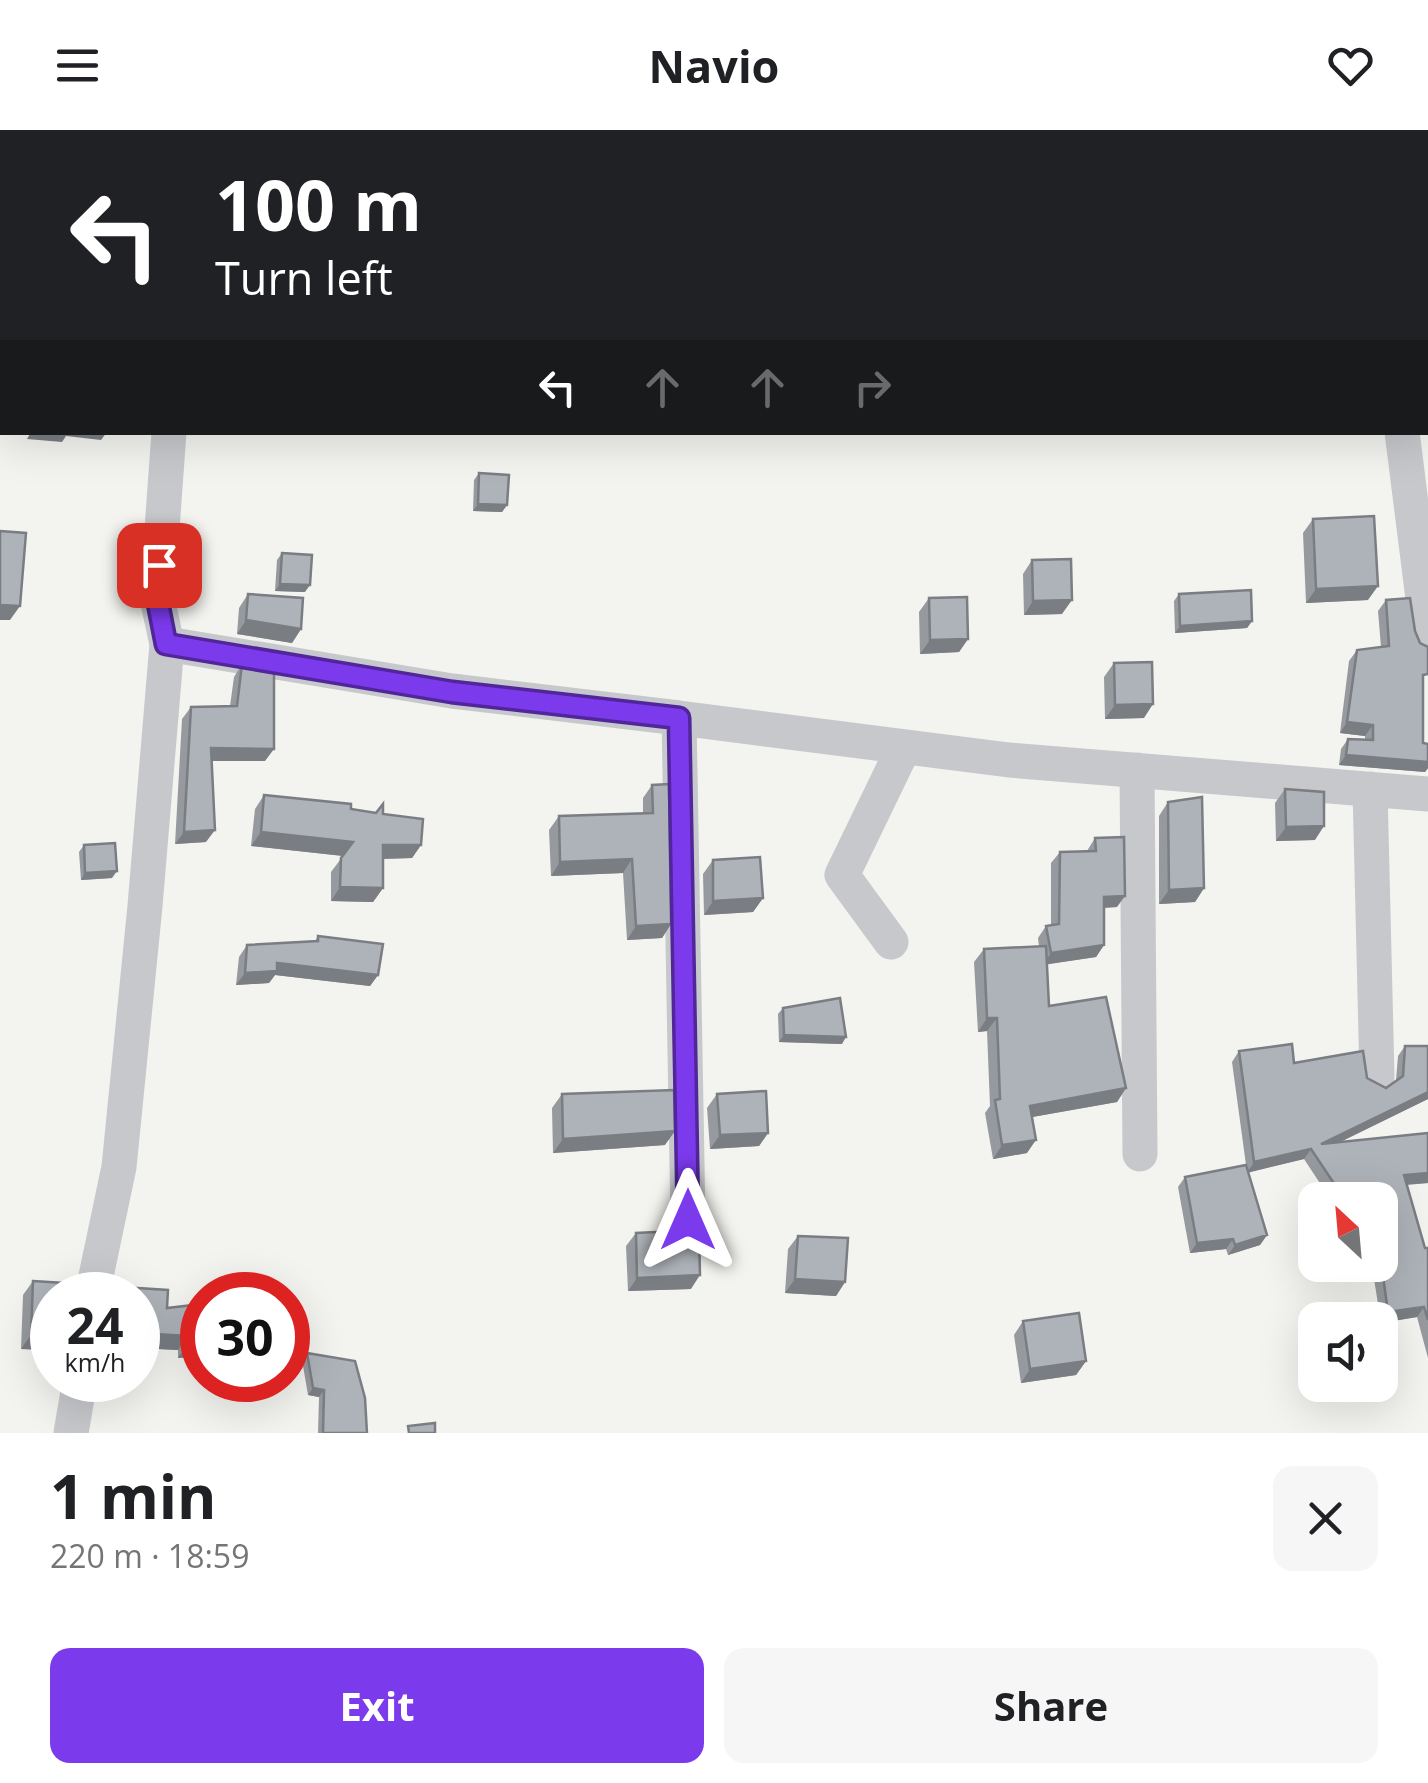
<!DOCTYPE html>
<html lang="en">
<head>
<meta charset="utf-8">
<style>
  :root { --surface:#fff; --page:#f6f6f6; --text:#202124; --muted:#757577; --accent:#7c3aed }
  body { margin:0; font-family:"Open Sans",sans-serif; background:var(--page); color:var(--text); height:100vh; display:flex; flex-direction:column; font-size:38px; white-space:nowrap }
  * { box-sizing:border-box; margin:0 }
  p { font-size:32px; color:var(--muted) }
  .icon { flex:none; width:55px; height:55px; fill:none; stroke:currentColor; stroke-width:2; stroke-linecap:round; stroke-linejoin:round }
  .map { position:relative; height:1303px; overflow:hidden }
  .details { display:flex; flex-direction:column; background:var(--surface); flex:1 }
  .details>* { flex:none }
  .top-card { position:absolute; left:0px; top:0px; width:1430px; height:305px; box-shadow:0 10px 40px #0002; background:#202124; color:#fff; overflow:hidden }
  .needle { width:65px; rotate:334deg }
  .fabs { position:absolute; left:1298px; top:1052px; display:grid; gap:20px }
  .fabs a { display:grid; place-items:center; width:100px; height:100px; border-radius:20px; background:var(--surface); box-shadow:0 10px 40px #0002; font-size:50px }
  .speed { position:absolute; left:30px; top:1142px; display:flex; gap:20px; font-size:50px; font-weight:700; text-align:center }
  .speed>* { display:grid; place-content:center; width:130px; height:130px; border-radius:50%; background:var(--surface); box-shadow:0 10px 40px #0002; line-height:1 }
  .speed small { font-size:25px; font-weight:400 }
  .speed .limit { border:15px solid #d22; background:#fff; color:#111 }
  .pin { position:absolute; display:grid; place-items:center; width:85px; height:85px; color:#fff; margin:-42px; border-radius:20px; box-shadow:0 5px 15px #0006 }
  .me { position:absolute; width:110px; margin:-55px; rotate:0deg; stroke-linejoin:round; filter:drop-shadow(0 0 8px #0008) }
  .turn { display:flex; align-items:center; gap:35px; height:210px; padding:0 50px; font-size:45px }
  .turn .icon { width:130px; height:130px; stroke-width:2.5 }
  .turn b { display:block; font-size:70px; line-height:85px }
  .lanes { display:flex; align-items:center; height:95px; padding:0 50px; background:#0003; justify-content:center; gap:50px; direction:ltr }
  .lanes .off { opacity:.35 }
  .round { display:grid; place-items:center; flex:none; width:105px; height:105px; border-radius:20px; background:var(--page) }
  .overview { display:flex; align-items:center; justify-content:space-between; height:170px; padding:0 50px }
  h1 { font-size:60px; font-weight:700; line-height:75px }
  .cta { display:flex; gap:20px; margin-top:auto; padding:20px 50px }
  .cta a { flex:1; height:115px; border-radius:20px; background:var(--accent); color:#fff; font-size:40px; font-weight:700; line-height:115px; text-align:center }
  .cta a+a { background:var(--page); color:var(--text) }
  header { display:flex; justify-content:space-between; align-items:center; height:130px; padding:0 50px; background:var(--surface); font-size:45px; font-weight:700 }
  .map>svg:first-child { display:block }
</style>
</head>
<body>
<header><svg class="icon" aria-label="menu" viewBox="0 0 24 24"><path d="M4 6h16M4 12h16M4 18h16"/></svg>Navio<svg class="icon" aria-label="heart" viewBox="0 0 24 24"><path d="M12 20l-8-8c-3-5 5-10 8-4 3-6 11-1 8 4z"/></svg></header>
<div class="map">
<svg width="1428" height="1303" viewBox="0 0 1428 1303">
  <rect width="100%" height="100%" fill="#f3f4ef"/>
  <g fill="none" stroke-linecap="round" stroke-linejoin="round">
    <path stroke="#c6c8cc" stroke-width="35" d="M187,2V0
      M499,2V0
      M614,2V0
      M1402,302L1428,508
      M167,514L452,561L679,588L688,1089
      M679,588L1009,630L1428,664
      M1137,640L1140,1024
      M1370,659L1377,947
      M891,812L842,745L904,617
      M92,1165L119,1037L145,776L167,514L157,468L169,302
      M71,1303L80,1250"/>
  </g>
  <path fill="#969a9f" d="M883,0H937V2H883Z
    M1186,0H1303V2H1187Z
    M479,343L507,375L502,382L473,381L474,350Z
    M1313,389L1368,470L1306,473L1303,403Z
    M282,423L305,462L275,461L277,430Z
    M1032,430L1062,484L1024,485L1023,444Z
    M248,464L301,499L292,513L237,504L239,478Z
    M1179,464L1252,491L1247,498L1175,503L1174,471Z
    M929,468L968,509L959,522L920,524L919,482Z
    M1386,470L1423,555V613L1428,614V638L1425,642L1339,635L1341,619L1348,609L1365,610V606L1340,603L1349,531L1357,520L1381,517L1378,481Z
    M1114,533L1144,588L1105,589L1104,547Z
    M242,534L265,631H212L206,712L175,714L182,589L191,577L230,576L234,547Z
    M652,655L671,794L662,808L627,810L623,743L551,746L549,700L559,686L643,683V668Z
    M1285,659L1315,710L1276,711L1275,673Z
    M264,665L383,684L421,715L412,728L383,729V758L373,772L331,771V742L343,726L251,716L255,679Z
    M1168,672L1204,758L1195,772L1159,774V686Z
    M1095,708L1117,777L1104,778V815L1096,827L1047,834L1049,876L1126,958L1117,972L1032,987L1027,1023L993,1029L985,983L990,976L987,901L978,902L974,832L984,819L1039,816L1038,808L1046,796L1051,795V733L1060,722L1087,721Z
    M84,715L112,748L81,750L79,722Z
    M713,730L763,768L753,782L704,785L703,744Z
    M318,806L378,845L370,856L275,845L269,853L236,855L239,827L247,815L315,811Z
    M783,878L842,914L779,912L778,884Z
    M1405,916L1428,969L1339,1012L1428,1003V1053L1407,1055L1425,1118H1428V1228L1417,1187L1381,1193L1372,1136L1380,1135L1382,1125L1380,1113V1070H1331L1304,1029L1248,1042L1267,1105L1260,1115L1228,1125L1226,1119L1190,1123L1178,1057L1185,1047L1246,1035L1232,932L1239,921L1367,948L1386,958L1396,950L1398,926Z
    M562,964L665,1015L553,1023L552,978Z
    M717,964L768,1003L759,1016L710,1019L707,978Z
    M636,1103L691,1159L628,1161L626,1116Z
    M798,1106L845,1152L836,1166L785,1163L788,1119Z
    M33,1151L52,1165V1214L48,1220L21,1219L23,1165Z
    M138,1165L167,1178L202,1226L178,1228V1220L138,1218Z
    M1023,1191L1086,1231L1076,1245L1021,1253L1014,1205Z
    M307,1223L367,1303H318L319,1267L308,1265L302,1230Z"/>
  <path fill="#7a7d82" d="M357,0H418L416,2H356Z
    M0,280H2V294L0,293Z
    M31,302H107L101,310L66,306L62,312L27,309Z
    M478,374L507,375L502,382L473,381Z
    M280,454L310,455L305,462L275,461Z
    M1378,456L1368,470L1306,473L1316,459Z
    M1072,470L1062,484L1024,485L1033,471Z
    M0,475L20,476L10,490H0Z
    M246,490L301,499L292,513L237,504Z
    M1252,491L1247,498L1175,503L1180,496Z
    M968,509L959,522L920,524L930,510Z
    M1153,574L1144,588L1105,589L1115,575Z
    M1347,592L1373,595L1365,606L1340,603Z
    M211,618L274,619L265,631H202Z
    M1346,625L1428,632V638L1425,642L1339,635Z
    M1324,696L1315,710L1276,711L1286,697Z
    M215,700L206,712L175,714L184,702Z
    M261,702L353,712L344,726L251,716Z
    M383,715H421L412,728L374,729Z
    M632,729L623,743L551,746L560,732Z
    M117,741L112,748L81,750L85,743Z
    M340,757L383,758L373,772L331,771Z
    M1204,758L1195,772L1159,774L1169,760Z
    M1125,766L1117,777L1096,778L1104,767Z
    M763,768L753,782L704,785L713,771Z
    M671,794L662,808L627,810L636,796Z
    M1104,815L1096,827L1043,835L1051,823Z
    M277,833L378,845L370,856L275,845L269,853L236,855L245,843Z
    M987,888H997L987,901L978,902Z
    M784,905L846,907L842,914L779,912Z
    M1126,958L1117,972L1021,989L1030,976Z
    M1428,962V969L1314,1025L1321,1014Z
    M675,1001L665,1015L553,1023L563,1009Z
    M768,1003L759,1016L710,1019L720,1005Z
    M1036,1010L1027,1023L993,1029L1002,1015Z
    M1311,1019L1304,1029L1247,1043L1254,1032Z
    M1428,1043V1053L1397,1055L1404,1045Z
    M1343,1067L1371,1070H1341Z
    M1267,1105L1260,1115L1228,1125L1235,1115Z
    M1233,1109L1226,1119L1190,1123L1197,1113Z
    M700,1145L691,1159L628,1161L637,1148Z
    M795,1149L845,1152L836,1166L785,1163Z
    M1424,1177L1417,1187L1381,1193L1388,1182Z
    M138,1203L187,1206L178,1220L138,1218Z
    M31,1205L52,1206V1214L48,1220L21,1219Z
    M202,1213V1226L178,1228L188,1214Z
    M1086,1231L1076,1245L1021,1253L1030,1239Z
    M313,1258L324,1260L319,1267L308,1265Z"/>
  <path fill="#aeb3b9" stroke="#7a7d82" stroke-width="2.5" d="M276,0H361V2H276Z
    M421,0H450V2H421Z
    M644,0H674V2H644Z
    M905,0H937V2H905Z
    M1206,0H1303V2H1206Z
    M0,141L2,142V280H0Z
    M479,343L509,345L507,375L478,374Z
    M1374,386L1378,456L1316,459L1313,389Z
    M0,401L26,403L20,476L0,475Z
    M282,423L312,425L310,455L280,454Z
    M1071,429L1072,470L1033,471L1032,430Z
    M1251,460L1252,491L1180,496L1179,464Z
    M248,464L303,468L301,499L246,490Z
    M967,467L968,509L930,510L929,468Z
    M1410,468L1415,501L1420,513L1428,517V544L1423,545V613L1428,614V632L1346,625L1348,609L1373,610V595L1347,592L1357,520L1389,516L1386,470Z
    M1152,532L1153,574L1115,575L1114,533Z
    M242,534L274,539V619L211,618L215,700L184,702L191,577L237,576Z
    M669,654L671,794L636,796L632,729L560,732L559,686L653,683L652,655Z
    M1285,659L1324,662V696L1286,697Z
    M264,665L351,674V679L376,683L383,674V684L423,689L421,715H383V758L340,757L341,728L353,712L261,702Z
    M1202,667L1204,758L1169,760L1168,672Z
    M1124,707L1125,766L1104,767V815L1051,823L1046,796L1059,794L1060,722L1096,721L1095,708Z
    M115,713L117,741L85,743L84,715Z
    M760,727L763,768L713,771V730Z
    M318,806L383,814L378,845L277,833V841L245,843L247,815L318,811Z
    M1046,816L1049,876L1106,867L1126,958L1030,976L1036,1010L1002,1015L995,970L1000,969L997,888H987L984,819Z
    M840,868L846,907L784,905L783,878Z
    M1292,914L1294,933L1363,921L1367,948L1386,958L1403,946L1405,916H1428V962L1321,1014L1428,1003V1043L1404,1045L1425,1118H1428V1190L1424,1177L1388,1182L1380,1125L1392,1123L1380,1070L1343,1067L1311,1019L1254,1032L1239,921Z
    M674,960L675,1001L563,1009L562,964Z
    M766,961L768,1003L720,1005L717,964Z
    M1246,1035L1267,1105L1235,1115L1233,1109L1197,1113L1185,1047Z
    M699,1100L700,1145L637,1148L636,1103Z
    M798,1106L848,1108L845,1152L795,1149Z
    M33,1151L81,1154L86,1165H52V1206L31,1205Z
    M122,1157L168,1160L167,1178L202,1174V1213L188,1214L187,1206L138,1203V1165H115Z
    M1079,1183L1086,1231L1030,1239L1023,1191Z
    M307,1223L355,1231L365,1268L367,1303H323L324,1260L313,1258Z
    M435,1293V1303H409L408,1296Z"/>
  <g fill="none" stroke-linecap="round" stroke-linejoin="round">
    <g stroke="#51269a" stroke-width="25">
      <path id="route" d="M159,435L157,468L166,514L452,562L679,588L688,1090"/>
    </g>
    <use href="#route" stroke="#7c3aed" stroke-width="18"/>
  </g>
</svg>
<div class="fabs">
<a><svg class="needle" viewBox="-14 -14 28 28"><path d="M0-13l5 13h-10z" fill="#e53935"/><path d="M0 13l5-13h-10z" fill="#757577"/></svg></a>
<a><svg class="icon" aria-label="sound" viewBox="0 0 24 24"><path d="M4 9h4l5-4v14l-5-4H4zM17 9q2 3 0 6"/></svg></a>
</div>
<div class="speed"><div>24<small>km/h</small></div><div class="limit">30</div></div>
<div class="pin" style="left:159px;top:435px;background:#d93025"><svg class="icon" aria-label="arrive" viewBox="0 0 24 24"><path d="M6 21V4h12l-3 4 3 4H6"/></svg></div>
<svg class="me" style="left:688px;top:1090px" viewBox="-20 -20 40 40"><path d="M0-17L14 15 0 8-14 15z" fill="#7c3aed" stroke="#fff" stroke-width="4"/></svg>
<div class="top-card">
<div class="turn"><svg class="icon" aria-label="left" viewBox="0 0 24 24"><path d="M17 20v-9H6M10 6l-5 5 5 5"/></svg><div><b>100 m</b>Turn left</div></div>
<div class="lanes"><svg class="icon" aria-label="left" viewBox="0 0 24 24"><path d="M17 20v-9H6M10 6l-5 5 5 5"/></svg><svg class="icon off" aria-label="ahead" viewBox="0 0 24 24"><path d="M12 20V5M6 11l6-6 6 6"/></svg><svg class="icon off" aria-label="ahead" viewBox="0 0 24 24"><path d="M12 20V5M6 11l6-6 6 6"/></svg><svg class="icon off" aria-label="right" viewBox="0 0 24 24"><path d="M7 20v-9h11M14 6l5 5-5 5"/></svg></div>
</div>
</div>
<section class="details">
<div class="overview"><div><h1>1 min</h1><p>220 m · 18:59</p></div><a class="round"><svg class="icon" aria-label="close" viewBox="0 0 24 24"><path d="M6 6l12 12M18 6L6 18"/></svg></a></div>
<div class="cta"><a>Exit</a><a>Share</a></div>
</section>
</body>
</html>
